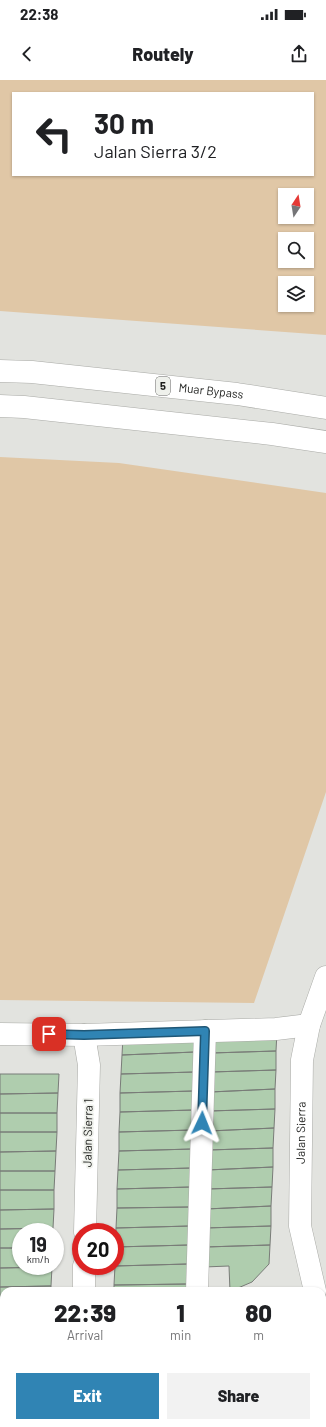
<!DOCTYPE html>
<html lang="en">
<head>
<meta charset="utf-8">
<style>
  :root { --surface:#fff; --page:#f2f2f2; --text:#202124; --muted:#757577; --accent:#3084b4 }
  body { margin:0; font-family:Barlow,sans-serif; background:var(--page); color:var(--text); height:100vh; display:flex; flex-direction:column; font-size:15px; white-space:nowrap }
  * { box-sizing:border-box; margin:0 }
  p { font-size:13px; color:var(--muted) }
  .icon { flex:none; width:22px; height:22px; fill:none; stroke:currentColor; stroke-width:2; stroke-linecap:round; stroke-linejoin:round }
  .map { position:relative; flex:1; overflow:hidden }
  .details { position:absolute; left:0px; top:1207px; width:326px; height:140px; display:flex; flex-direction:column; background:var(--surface); border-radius:12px 12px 0 0; box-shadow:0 1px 3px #0004 }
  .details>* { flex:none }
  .guide { position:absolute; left:12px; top:12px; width:302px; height:84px; border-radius:0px; box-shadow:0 1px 3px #0004; background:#fff; color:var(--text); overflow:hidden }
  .needle { width:26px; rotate:12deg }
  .fabs { position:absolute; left:278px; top:108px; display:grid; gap:8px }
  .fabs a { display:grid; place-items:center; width:36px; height:36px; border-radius:0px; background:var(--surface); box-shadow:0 1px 3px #0004; font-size:20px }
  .speed { position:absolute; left:12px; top:1143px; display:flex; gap:8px; font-size:20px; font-weight:700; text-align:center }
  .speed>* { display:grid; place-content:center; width:52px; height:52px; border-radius:50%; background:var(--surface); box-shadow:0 1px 3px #0004; line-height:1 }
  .speed small { font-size:10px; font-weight:400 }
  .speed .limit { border:6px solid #d22; background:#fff; color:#111 }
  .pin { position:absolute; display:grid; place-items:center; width:34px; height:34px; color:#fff; margin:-17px; border-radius:8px; box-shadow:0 2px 6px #0006 }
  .me { position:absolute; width:44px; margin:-22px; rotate:2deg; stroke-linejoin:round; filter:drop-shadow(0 0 3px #0008) }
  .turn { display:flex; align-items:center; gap:14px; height:84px; padding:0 16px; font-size:18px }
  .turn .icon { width:52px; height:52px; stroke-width:2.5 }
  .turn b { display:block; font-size:28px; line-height:34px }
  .eta { display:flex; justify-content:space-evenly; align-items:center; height:68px; text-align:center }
  .eta b { font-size:24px; font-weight:800; line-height:28px }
  .action { display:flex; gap:8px; margin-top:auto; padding:8px 16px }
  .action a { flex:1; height:46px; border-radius:0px; background:var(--accent); color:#fff; font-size:16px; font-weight:800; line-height:46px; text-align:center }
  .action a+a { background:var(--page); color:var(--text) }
  .status { display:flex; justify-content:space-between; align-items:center; height:28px; padding:0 20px; background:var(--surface); direction:ltr }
  .status svg { height:11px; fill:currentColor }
  header { display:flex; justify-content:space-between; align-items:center; height:52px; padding:0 16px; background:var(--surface); font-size:18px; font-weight:800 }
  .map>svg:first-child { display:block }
</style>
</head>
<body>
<div class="status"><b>22:38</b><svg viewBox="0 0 49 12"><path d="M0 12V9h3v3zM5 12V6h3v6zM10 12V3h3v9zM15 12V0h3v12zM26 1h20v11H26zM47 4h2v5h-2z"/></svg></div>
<header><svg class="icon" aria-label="back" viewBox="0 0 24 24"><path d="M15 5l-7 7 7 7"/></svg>Routely<svg class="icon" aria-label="share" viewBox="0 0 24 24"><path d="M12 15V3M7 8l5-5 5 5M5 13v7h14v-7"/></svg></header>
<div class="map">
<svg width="326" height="1347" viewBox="0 0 326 1347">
  <rect width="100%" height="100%" fill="#e2e3df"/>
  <path fill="#e0c7a6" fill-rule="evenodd" d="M0,0H326V255L0,231ZM13,13H313V95H13ZM285,115H307V137H285ZM285,159H307V181H285ZM285,203H307V225H285Z
    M0,377L119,383L326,413V712L254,923L0,920Z
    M322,1301L326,1311V1347H27L37,1343H322Z"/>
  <path fill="#afcdae" stroke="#797c78" d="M277,951L276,971L211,973L212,953Z
    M196,953L195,972L122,975L123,956Z
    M276,971V990L211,992V973Z
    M195,972V992L121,994L122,975Z
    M276,990L275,1009L210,1012L211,992Z
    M195,992L194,1011L120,1013L121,994Z
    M0,994H59L58,1013L0,1014Z
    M275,1009V1029L209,1031L210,1012Z
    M194,1011V1030L120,1032V1013Z
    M58,1013L57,1033H0V1014Z
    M275,1029L274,1048L209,1051V1031Z
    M194,1030L193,1050L119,1052L120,1032Z
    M0,1033H57V1052H0Z
    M274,1048L273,1068L208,1070L209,1051Z
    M193,1050V1069L119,1071V1052Z
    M0,1052H57L56,1071L0,1072Z
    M273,1068V1087L207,1090L208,1070Z
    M193,1069L192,1088L118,1090L119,1071Z
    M56,1071L55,1091H0V1072Z
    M273,1087L272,1107L207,1109V1090Z
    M192,1088L191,1107L117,1109L118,1090Z
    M0,1091H55L54,1110H0Z
    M191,1107L190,1127L117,1128V1109Z
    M272,1107L271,1126L206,1129L207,1109Z
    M0,1110H54V1129L0,1130Z
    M271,1126V1146L205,1148L206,1129Z
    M190,1127V1146L116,1148L117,1128Z
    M54,1129L53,1148L0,1149V1130Z
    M190,1146L189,1165L115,1167L116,1148Z
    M271,1146L270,1165L205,1167V1148Z
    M53,1148V1152H21V1168H0V1149Z
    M189,1165L188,1184L115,1186V1167Z
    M270,1165L269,1184L252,1202L231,1211H230L229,1186L204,1187L205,1167Z
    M0,1168H21V1186H52V1187L0,1188Z
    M188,1184V1204L114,1205L115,1186Z
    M52,1187L51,1206L0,1207V1188Z
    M188,1204V1211H114V1205Z
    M51,1206V1211H4V1226H0V1207Z"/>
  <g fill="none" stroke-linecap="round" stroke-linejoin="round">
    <g stroke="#a9aaa6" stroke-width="23">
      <g id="minor">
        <path d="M0,954L84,955L276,949L309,945"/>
        <path d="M84,955L89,985L85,1152"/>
        <path d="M84,1211V1186"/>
        <path d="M197,1211L205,951"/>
        <path id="s1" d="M315,1211L300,1146L302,980L309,945L326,897"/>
        <path d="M322,1229L326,1240"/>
        <path d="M0,1330L4,1328"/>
      </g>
    </g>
    <g stroke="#a9aaa6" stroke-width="23">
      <g id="highway">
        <path id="s2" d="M0,291L32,292L237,314L326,328"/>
        <path d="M0,326L24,327L272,354L326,362"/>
      </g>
    </g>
    <use href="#minor" stroke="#fff" stroke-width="22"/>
    <use href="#highway" stroke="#fff" stroke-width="22"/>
  </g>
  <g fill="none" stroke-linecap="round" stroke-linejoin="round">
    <g stroke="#1f5675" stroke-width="10">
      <path id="route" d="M49,954L84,955L205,951L202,1043"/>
    </g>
    <use href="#route" stroke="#3084b4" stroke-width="7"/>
  </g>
  <g text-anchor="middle" stroke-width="3.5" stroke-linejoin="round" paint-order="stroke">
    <rect fill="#eff1ec" stroke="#5c5d5a" stroke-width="1" x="156" y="297" width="14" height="18" rx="3"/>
    <g font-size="11" font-weight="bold" fill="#1d1e1c">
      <text x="163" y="310">5</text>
    </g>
    <g font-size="12" fill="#1d1e1c" stroke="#eff1ec">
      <text dy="4" stroke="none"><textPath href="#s2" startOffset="212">Muar Bypass</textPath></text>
      <text transform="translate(88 1053) rotate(-89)" y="4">Jalan Sierra 1</text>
      <text dy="4" stroke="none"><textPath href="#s1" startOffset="160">Jalan Sierra</textPath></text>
    </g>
  </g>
</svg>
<div class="fabs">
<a><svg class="needle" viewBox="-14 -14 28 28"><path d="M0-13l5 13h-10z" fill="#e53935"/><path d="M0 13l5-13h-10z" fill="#757577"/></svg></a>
<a><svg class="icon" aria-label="search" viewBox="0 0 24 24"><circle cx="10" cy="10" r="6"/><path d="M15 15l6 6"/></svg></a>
<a><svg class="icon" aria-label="layers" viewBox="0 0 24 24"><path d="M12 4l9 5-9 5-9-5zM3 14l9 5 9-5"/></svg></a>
</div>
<div class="speed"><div>19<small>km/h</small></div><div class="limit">20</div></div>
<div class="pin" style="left:49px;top:954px;background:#d93025"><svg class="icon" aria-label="arrive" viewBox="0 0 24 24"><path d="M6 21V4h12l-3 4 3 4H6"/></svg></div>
<svg class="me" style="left:202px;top:1043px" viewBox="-20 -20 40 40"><path d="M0-17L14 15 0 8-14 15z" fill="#3084b4" stroke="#fff" stroke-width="4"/></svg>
<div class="guide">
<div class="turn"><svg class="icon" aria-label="left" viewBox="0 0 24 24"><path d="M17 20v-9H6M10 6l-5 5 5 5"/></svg><div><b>30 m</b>Jalan Sierra 3/2</div></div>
</div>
<section class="details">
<div class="eta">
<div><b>22:39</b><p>Arrival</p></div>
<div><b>1</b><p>min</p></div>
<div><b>80</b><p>m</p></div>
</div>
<div class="action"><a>Exit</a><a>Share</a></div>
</section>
</div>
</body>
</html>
